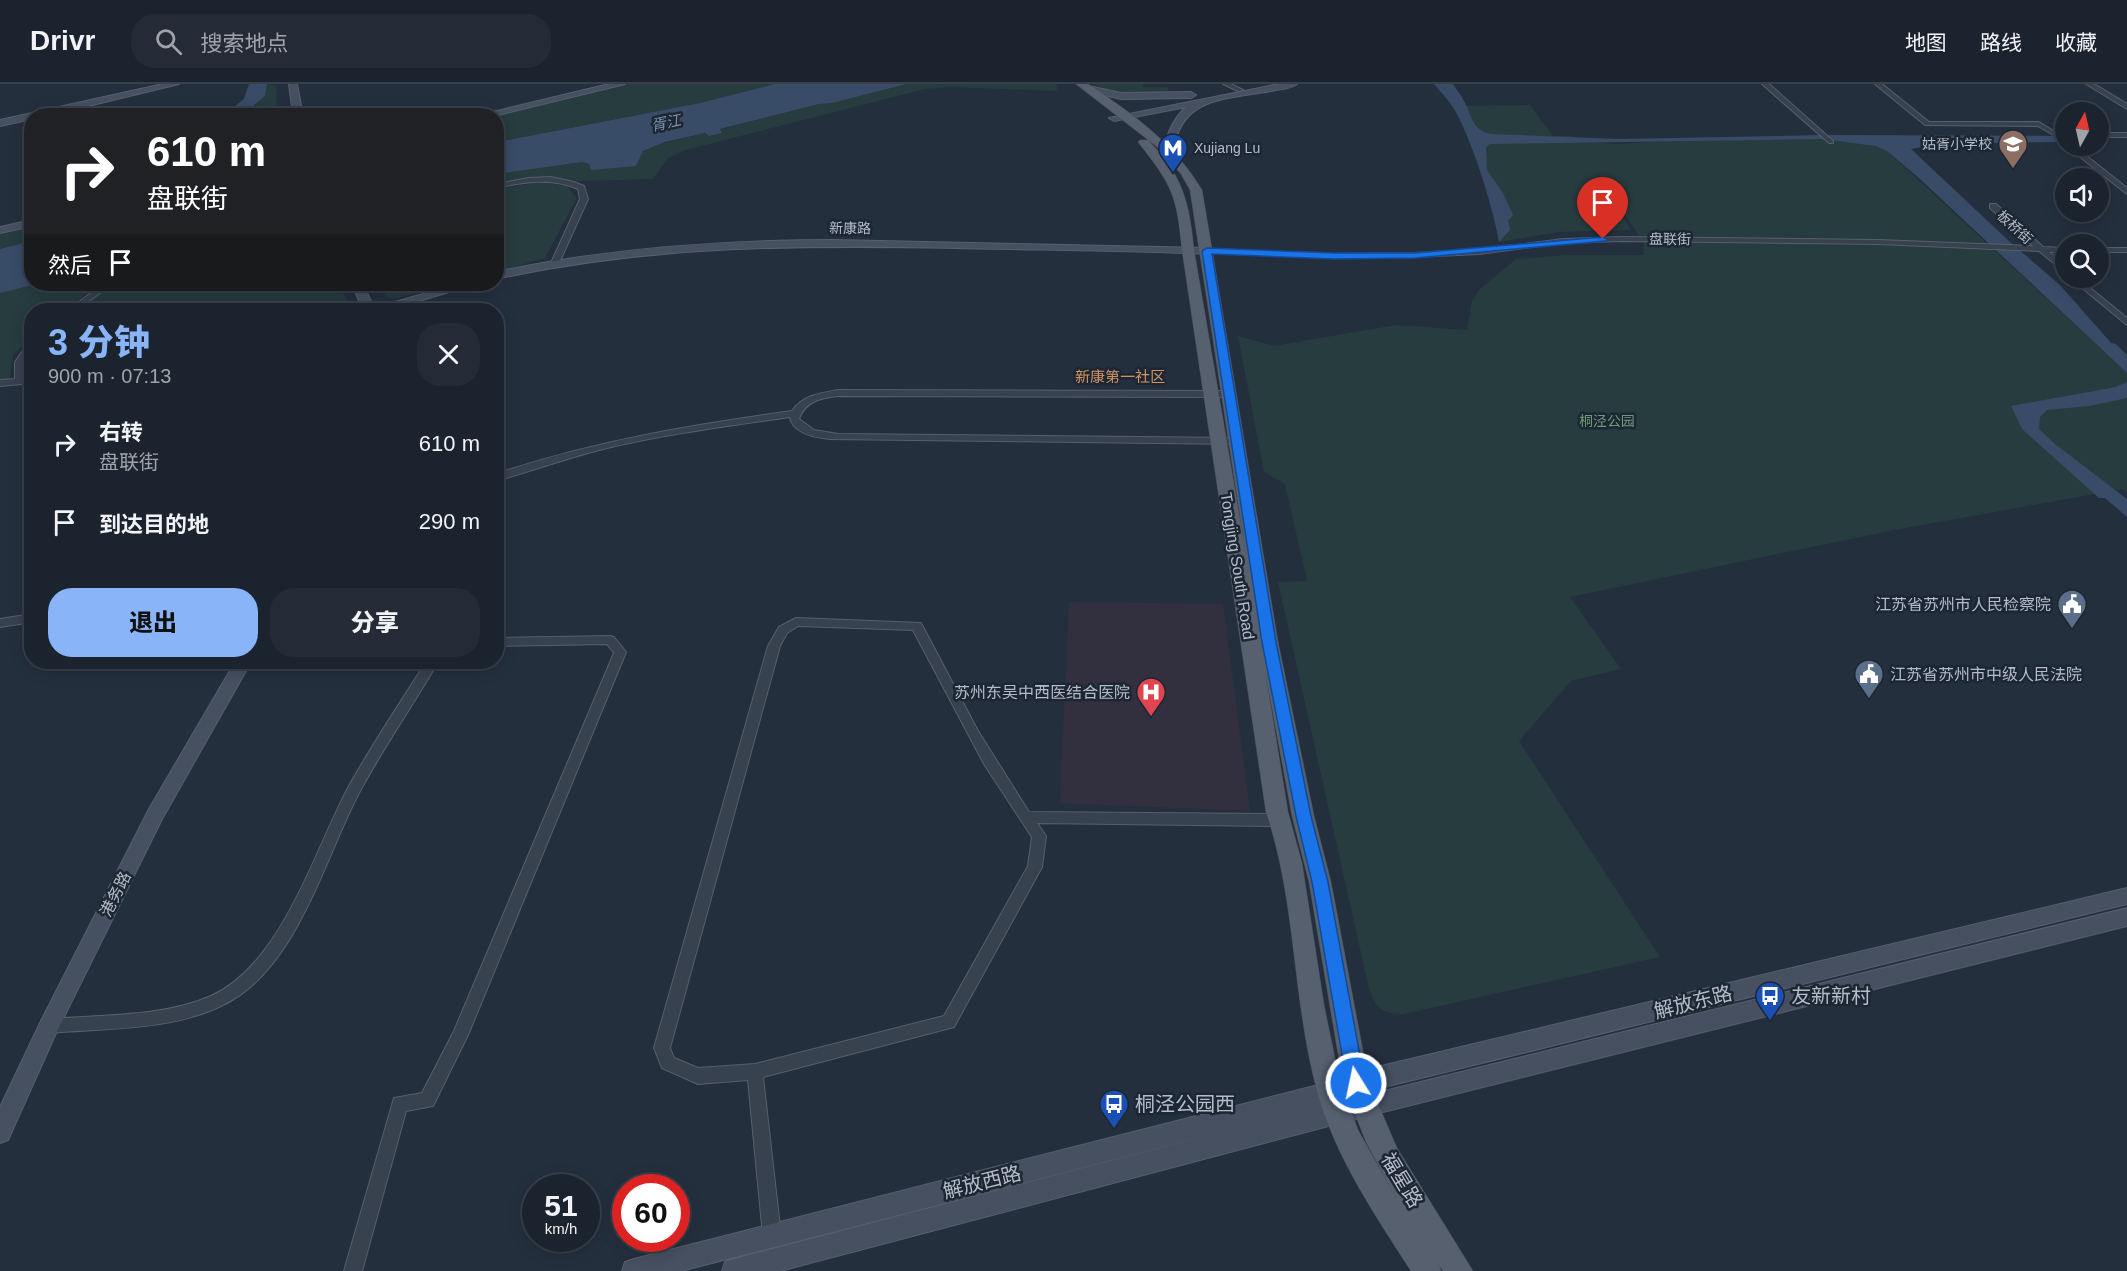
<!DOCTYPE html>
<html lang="zh">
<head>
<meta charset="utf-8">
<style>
  :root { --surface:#1b232e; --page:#242b36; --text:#f1f3f6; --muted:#a0a4aa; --line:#39404a; --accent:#8ab4f8 }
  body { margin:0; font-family:Arial,"Noto Sans SC",sans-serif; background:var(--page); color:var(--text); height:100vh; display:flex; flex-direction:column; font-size:22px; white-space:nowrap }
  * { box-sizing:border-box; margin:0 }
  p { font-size:20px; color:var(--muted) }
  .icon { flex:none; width:33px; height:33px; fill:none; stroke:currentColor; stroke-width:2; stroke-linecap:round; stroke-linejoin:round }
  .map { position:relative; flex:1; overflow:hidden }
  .panel { position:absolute; left:24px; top:219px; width:480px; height:366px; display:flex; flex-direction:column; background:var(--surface); border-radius:24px; box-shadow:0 3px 15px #0003,0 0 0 2px var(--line) }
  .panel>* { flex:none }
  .guide { position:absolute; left:24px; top:24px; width:480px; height:183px; border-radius:24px; box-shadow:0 3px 15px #0003,0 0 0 2px var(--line); background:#202124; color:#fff; overflow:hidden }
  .needle { width:39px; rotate:8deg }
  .controls { position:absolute; left:2055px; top:18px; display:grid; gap:12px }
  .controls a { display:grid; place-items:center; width:54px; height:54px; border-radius:50%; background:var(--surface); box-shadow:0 3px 15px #0003,0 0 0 2px var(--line); font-size:30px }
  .speed { position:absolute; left:522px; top:1090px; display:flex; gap:12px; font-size:30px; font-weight:700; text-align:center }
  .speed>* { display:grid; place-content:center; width:78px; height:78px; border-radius:50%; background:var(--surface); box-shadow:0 3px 15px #0003,0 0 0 2px var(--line); line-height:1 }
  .speed small { font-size:15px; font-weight:400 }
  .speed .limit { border:9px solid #d22; background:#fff; color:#111 }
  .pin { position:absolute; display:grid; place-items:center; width:51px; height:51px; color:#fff; margin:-62px -26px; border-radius:50% 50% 50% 0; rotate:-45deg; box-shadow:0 0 6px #0007 }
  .pin .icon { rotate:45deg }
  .me { position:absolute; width:66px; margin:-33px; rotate:350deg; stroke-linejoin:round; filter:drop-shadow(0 0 4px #0008) }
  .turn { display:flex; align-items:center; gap:21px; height:126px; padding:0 24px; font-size:27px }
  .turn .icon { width:78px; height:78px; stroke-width:2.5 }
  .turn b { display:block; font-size:42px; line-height:51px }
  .then { display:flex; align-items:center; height:57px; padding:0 24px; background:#0003; gap:12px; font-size:22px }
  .round { display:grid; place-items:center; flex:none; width:63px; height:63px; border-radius:24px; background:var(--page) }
  .headline { display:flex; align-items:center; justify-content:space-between; height:102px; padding:0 24px }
  h1 { font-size:36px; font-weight:800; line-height:45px; color:var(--accent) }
  .button { display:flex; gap:12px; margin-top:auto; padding:12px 24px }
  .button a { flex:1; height:69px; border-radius:24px; background:var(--accent); color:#111; font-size:24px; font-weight:800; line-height:69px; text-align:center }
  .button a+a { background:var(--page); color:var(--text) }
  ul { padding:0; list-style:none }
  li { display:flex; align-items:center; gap:18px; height:78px; padding:0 24px }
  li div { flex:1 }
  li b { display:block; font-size:22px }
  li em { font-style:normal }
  header { display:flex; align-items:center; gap:36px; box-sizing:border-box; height:84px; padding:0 30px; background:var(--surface); border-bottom:2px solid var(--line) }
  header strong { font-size:28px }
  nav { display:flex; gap:33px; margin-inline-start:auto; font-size:21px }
  .search { width:420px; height:54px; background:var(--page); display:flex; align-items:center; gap:15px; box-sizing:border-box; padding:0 21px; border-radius:24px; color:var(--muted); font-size:22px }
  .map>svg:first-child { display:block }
</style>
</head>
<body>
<header>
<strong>Drivr</strong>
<div class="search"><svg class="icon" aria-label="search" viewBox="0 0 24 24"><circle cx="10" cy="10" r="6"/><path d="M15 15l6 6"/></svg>搜索地点</div>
<nav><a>地图</a><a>路线</a><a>收藏</a></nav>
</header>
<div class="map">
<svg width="2127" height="1187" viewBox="0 0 2127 1187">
  <rect width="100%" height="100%" fill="#242f3e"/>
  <path fill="#32303f" d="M1069,518L1223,520L1250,727L1060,719Z"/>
  <path fill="#263c3f" d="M267,0L276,2L277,24L259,31L243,32C252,24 267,13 267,0Z
    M628,0H775L700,19L497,58L496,32H486Z
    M907,0H1056L1058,7L949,3L925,5L686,66L668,74L653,95L577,97L546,93L497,100L496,90L582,78L589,80L591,86L640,70L655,61L705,49L709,52L721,49L719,46L819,20L832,19Z
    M1093,0H1143V3H1168L1169,10L1115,8Z
    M1530,21L1553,52H1572L1576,58L1621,60L1657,57L1825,55L1868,60L1887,67L2127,289V408L2123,405L1894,446L1570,513L1621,585L1571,597L1519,657L1660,873L1404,930C1383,930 1376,925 1369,905L1278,498L1307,497L1285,400L1264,388L1238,252L1274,262L1396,241L1467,246L1472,217L1479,206L1516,175L1566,171H1644L1643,158L1595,86L1631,146L1559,148L1499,158C1493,115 1472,61 1453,22Z
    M544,98L567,102L577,114L545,174L497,188V105Z
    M31,141V157L0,165V149Z
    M37,200H101L64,226H32L31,253L13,271L10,295H0V209Z
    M111,200H338L352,226H77Z
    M379,200H455L393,215L386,213Z"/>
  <path fill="#394c67" d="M249,0H267L265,12L243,31H224L244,15Z
    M775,0H907L832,19L819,20L720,45L722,49L709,52L705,49L665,58L643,67L636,82L591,86L589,80L582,78L497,90V58L700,19Z
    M1434,0H1453C1456,5 1461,11 1464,17C1472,31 1472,47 1491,50L1619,55L1826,51L2065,52V58L1943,59L1911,65L2010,158L2060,201L2111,259L2116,260L2127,271V289L1920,95L1887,67L1875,62L1824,55L1490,60L1486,63L1487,86L1503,109L1513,131L1508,137L1510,146L1499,158C1495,129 1469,45 1452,22C1447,14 1440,7 1434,0Z
    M31,157L32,200H37L0,209V165Z
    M2127,298V314L2089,322L2047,326L2040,333L2039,345L2055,360L2127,415V433L2105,414H2099L2022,345L2011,322L2116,303Z"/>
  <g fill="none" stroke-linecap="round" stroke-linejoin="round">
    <g stroke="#565f6c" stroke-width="2">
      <path id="street" d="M1223,0H1231L1243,6L1238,7Z
        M1762,0H1769L1833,57V59H1829Z
        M1875,0H1882L1929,38H2039L2060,51L2055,52L2038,42L1925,41Z
        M2086,0H2094L2127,20V25Z
        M2098,49H2127V53H2098Z
        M2066,62H2074L2127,104V110Z
        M551,93L574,98L584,102L588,115L559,179L555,181L551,179L580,115L578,105C551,93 524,98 496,104V100L529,94Z
        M1990,120H1996L2043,163L2066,164V168H2049L2066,182V189L2039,167L1878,160L1623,157L1563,159L1479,170L1415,173L1334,174L1207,169L1203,167L1207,165L1334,170L1415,169L1479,166L1563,155L1623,153L1878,156L2033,162L1990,124Z
        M2098,164H2127V168H2098Z
        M2070,194H2078L2127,234V241Z
        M103,200H112L77,226H68Z
        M32,257V267L25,278V294L32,293V299L0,302V296L15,295V278L29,258Z
        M838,306L1229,307L1234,310L1229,313L838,312C821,314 805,317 799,335L814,346L838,350L1237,354L1242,357L1237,360L831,355C816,354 792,349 790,333C728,342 664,350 603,365C567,374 532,387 496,397V390C593,357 692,341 792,327C803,311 821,309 838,306Z
        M32,530V538L0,543V535Z
        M796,534L921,539L978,647L1029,728L1280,730L1285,732L1287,736L1285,740L1280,742L1037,739L1046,752L1042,783L954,943L763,993L781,1152L778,1158L772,1161L766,1158L763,1152L748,996L698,1000L662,984L654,964L768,562L779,543ZM798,542L913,546L984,680L1032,753L1028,782L944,932L755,980L698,984L674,974L670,964L780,562L787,549Z
        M610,552L614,553L626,568L468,951L433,1022L406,1027L362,1187H344L394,1014L422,1009L454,947L614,569L607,560L496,562V554Z
        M426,578H438C412,623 382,665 358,711C323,778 296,886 223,921C171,947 106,944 49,949L44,947L41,942L44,937L49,935C100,931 164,933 211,912C282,880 314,767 349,702C373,659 400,619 426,578Z"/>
    </g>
    <g stroke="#565f6c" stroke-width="2">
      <path id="secondary" d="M163,0H179L47,32H32V35L0,42V36Z
        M289,0H297L303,32H293V29L266,32L292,23Z
        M609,0H625L494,32H476Z
        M1279,0H1297C1291,5 1280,5 1271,7C1229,15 1181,12 1174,65L1169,68L1164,65C1167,49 1174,34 1186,23L1114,37L1109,34Z
        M1089,2L1121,9L1191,8L1196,11L1191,14L1121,15L1086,7V3Z
        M32,136V142L0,149V143Z
        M834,156L1207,164L1213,167L1207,170C1124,166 1041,166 957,164C800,161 651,161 496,195V188C609,164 720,156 834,156Z
        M352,200H363L374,224L458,200H475L390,226H363Z
        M235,578H251L162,735L56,949L8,1056L0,1059V1023L42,935L149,725Z
        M2127,804V820L1356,1010L1331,1020L2127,824V842L1363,1033L780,1187H722L725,1178L734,1175L1306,1026L681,1187H622L625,1178L634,1175L1330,998L1356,988Z"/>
    </g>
    <g stroke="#414a57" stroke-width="1">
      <path id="primary" d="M1076,0H1088C1133,30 1174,59 1202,106L1278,558L1314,732L1331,798L1369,999L1397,1064L1473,1187H1443L1439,1181L1441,1187H1411C1375,1131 1336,1074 1318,1010C1292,918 1297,819 1266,728L1182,166C1177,111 1172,101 1138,58L1140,56H1148C1183,92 1189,117 1194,166L1246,470L1190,106L1181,90L1156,62ZM1265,586L1292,732L1309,798L1343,999L1366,1058L1395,1112L1358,1046L1338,989L1324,921L1302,779L1288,728Z"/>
    </g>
    <use href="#street" fill="#38414e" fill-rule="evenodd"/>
    <use href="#secondary" fill="#465061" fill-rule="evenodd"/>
    <use href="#primary" fill="#56606e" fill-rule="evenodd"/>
    <g stroke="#565f6c" stroke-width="8" stroke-linecap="butt">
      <path id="street-bridge" d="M2057,51L2066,58"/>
    </g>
    <use href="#street-bridge" stroke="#38414e" stroke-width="8"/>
  </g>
  <path fill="#1a73e8" stroke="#114b97" stroke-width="1.5" d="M1603,153L1607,155L1606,157L1415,174L1334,175L1212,170L1276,558L1311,732L1328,798L1365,999L1362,1006L1356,1008L1350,1006L1347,999L1312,798L1296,732L1262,558L1202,167L1207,164L1334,169H1415Z"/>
  <defs>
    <g id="school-pin" transform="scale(1.5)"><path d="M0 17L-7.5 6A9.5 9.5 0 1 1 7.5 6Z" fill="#8d6e63" stroke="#1d2633"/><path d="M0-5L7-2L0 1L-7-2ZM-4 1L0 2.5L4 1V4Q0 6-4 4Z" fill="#fff"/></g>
    <g id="metro-pin" transform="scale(1.5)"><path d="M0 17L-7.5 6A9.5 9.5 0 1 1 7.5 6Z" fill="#1a4fb4" stroke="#1d2633"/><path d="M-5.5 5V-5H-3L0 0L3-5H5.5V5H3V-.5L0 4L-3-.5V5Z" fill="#fff"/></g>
    <g id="civic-pin" transform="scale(1.5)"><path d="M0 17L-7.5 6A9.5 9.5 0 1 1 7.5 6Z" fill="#5c6f8a" stroke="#1d2633"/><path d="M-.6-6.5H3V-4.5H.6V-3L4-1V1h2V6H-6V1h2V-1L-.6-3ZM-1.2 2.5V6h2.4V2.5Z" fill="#fff"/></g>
    <g id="hospital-pin" transform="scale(1.5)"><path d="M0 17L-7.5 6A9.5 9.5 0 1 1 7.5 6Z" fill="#e0444e" stroke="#1d2633"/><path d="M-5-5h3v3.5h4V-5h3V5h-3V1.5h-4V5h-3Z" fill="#fff"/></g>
    <g id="bus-pin" transform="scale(1.5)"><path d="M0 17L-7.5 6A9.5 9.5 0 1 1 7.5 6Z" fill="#1a4fb4" stroke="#1d2633"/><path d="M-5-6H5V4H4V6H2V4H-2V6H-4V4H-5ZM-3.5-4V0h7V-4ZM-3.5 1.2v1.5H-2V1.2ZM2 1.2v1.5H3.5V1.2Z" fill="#fff"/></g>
  </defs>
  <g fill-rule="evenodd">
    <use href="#school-pin" x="2013" y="60"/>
    <use href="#metro-pin" x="1173" y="64"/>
    <use href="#civic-pin" x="2072" y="520"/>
    <use href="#civic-pin" x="1869" y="590"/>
    <use href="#hospital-pin" x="1151" y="608"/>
    <use href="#bus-pin" x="1770" y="912"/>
    <use href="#bus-pin" x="1114" y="1020"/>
  </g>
  <g text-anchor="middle" stroke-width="5" stroke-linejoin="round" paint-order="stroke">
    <g font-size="14" fill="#b4bcc9" stroke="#1d2633" text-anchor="end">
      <text x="1992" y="65">姑胥小学校</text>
      <text x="1194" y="69" text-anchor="start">Xujiang Lu</text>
    </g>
    <g font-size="14" fill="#b4bcc9" stroke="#1d2633">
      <text transform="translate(2015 143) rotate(42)" y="5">板桥街</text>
      <text transform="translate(850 144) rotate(1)" y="5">新康路</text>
      <text transform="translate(1670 155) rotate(1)" y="5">盘联街</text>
    </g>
    <g font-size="14" fill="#6b9a76" stroke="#1d2633">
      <text x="1607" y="342">桐泾公园</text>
    </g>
    <g font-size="15" font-style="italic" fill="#7c92b1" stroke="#1d2633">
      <text transform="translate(666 39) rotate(-12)" y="5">胥江</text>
    </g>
    <g font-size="15" fill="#d59563" stroke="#1d2633">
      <text x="1120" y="298">新康第一社区</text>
    </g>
    <g font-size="16" fill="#b4bcc9" stroke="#1d2633">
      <text transform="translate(1238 482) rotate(81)" y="6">Tongjing South Road</text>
      <text transform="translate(115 810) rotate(-63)" y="6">港务路</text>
    </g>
    <g font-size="16" fill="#b4bcc9" stroke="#1d2633" text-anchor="end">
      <text x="2051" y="526">江苏省苏州市人民检察院</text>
      <text x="1890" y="596" text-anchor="start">江苏省苏州市中级人民法院</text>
      <text x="1130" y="614">苏州东吴中西医结合医院</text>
    </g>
    <g font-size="20" fill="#b4bcc9" stroke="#1d2633" text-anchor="start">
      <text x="1791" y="919">友新新村</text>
      <text x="1135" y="1027">桐泾公园西</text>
    </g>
    <g font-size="20" fill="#b4bcc9" stroke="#1d2633">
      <text transform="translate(1693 918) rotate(-14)" y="7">解放东路</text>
      <text transform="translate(1402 1096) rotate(59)" y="7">福星路</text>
      <text transform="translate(982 1098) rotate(-14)" y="7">解放西路</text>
    </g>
  </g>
</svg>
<div class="controls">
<a><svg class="needle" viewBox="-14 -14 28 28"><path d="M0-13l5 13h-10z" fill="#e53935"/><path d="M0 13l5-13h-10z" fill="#a0a4aa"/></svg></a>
<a><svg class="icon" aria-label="sound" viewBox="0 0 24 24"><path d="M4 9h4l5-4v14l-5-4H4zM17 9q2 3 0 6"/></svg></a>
<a><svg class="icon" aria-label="search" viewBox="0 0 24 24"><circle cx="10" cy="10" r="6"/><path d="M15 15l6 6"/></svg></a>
</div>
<div class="speed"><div>51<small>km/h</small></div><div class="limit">60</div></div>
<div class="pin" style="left:1603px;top:155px;background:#d93025"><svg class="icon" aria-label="arrive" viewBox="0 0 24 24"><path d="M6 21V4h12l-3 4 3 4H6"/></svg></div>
<svg class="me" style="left:1356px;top:999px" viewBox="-20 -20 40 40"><circle r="17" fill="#1a73e8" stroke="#fff" stroke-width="3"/><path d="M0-11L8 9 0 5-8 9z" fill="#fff"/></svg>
<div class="guide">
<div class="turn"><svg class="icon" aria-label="right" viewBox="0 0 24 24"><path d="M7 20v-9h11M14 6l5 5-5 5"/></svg><div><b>610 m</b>盘联街</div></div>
<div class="then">然后<svg class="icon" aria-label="arrive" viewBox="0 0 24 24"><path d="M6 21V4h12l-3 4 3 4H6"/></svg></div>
</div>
<section class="panel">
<div class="headline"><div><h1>3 分钟</h1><p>900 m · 07:13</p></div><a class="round"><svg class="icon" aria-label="close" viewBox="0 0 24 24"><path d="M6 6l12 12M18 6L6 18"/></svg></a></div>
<ul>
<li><svg class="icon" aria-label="right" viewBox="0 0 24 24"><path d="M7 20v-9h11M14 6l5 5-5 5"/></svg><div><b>右转</b><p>盘联街</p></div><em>610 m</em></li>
<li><svg class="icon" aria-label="arrive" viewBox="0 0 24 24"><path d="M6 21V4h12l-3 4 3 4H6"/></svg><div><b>到达目的地</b></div><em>290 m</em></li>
</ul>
<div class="button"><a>退出</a><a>分享</a></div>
</section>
</div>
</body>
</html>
